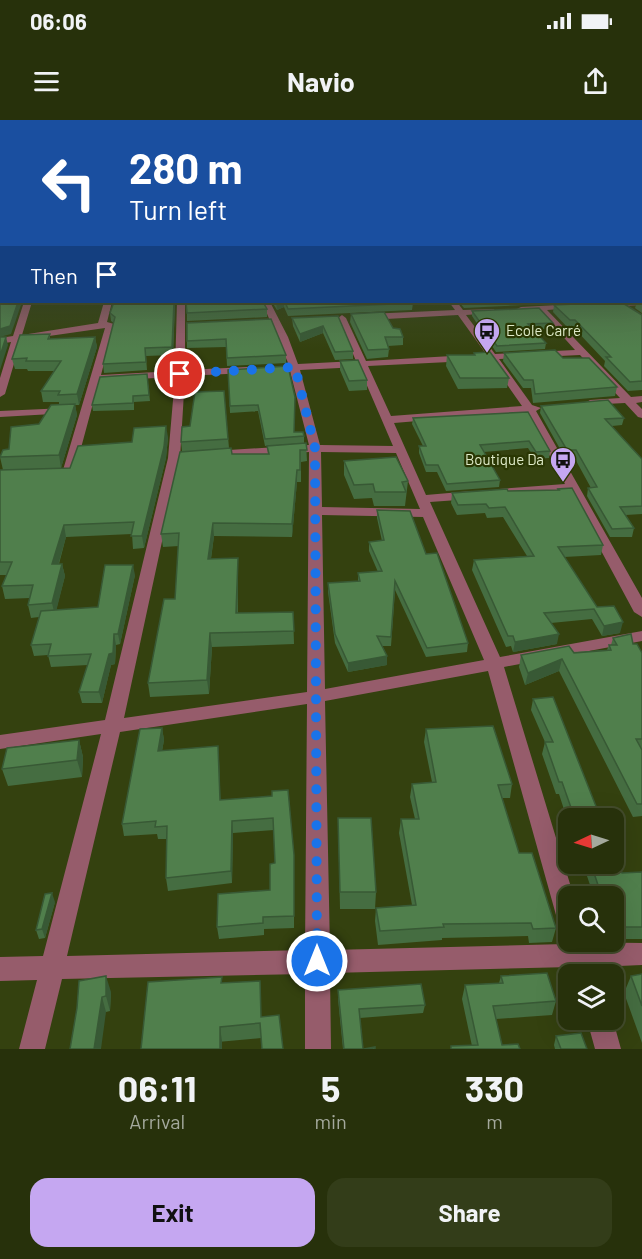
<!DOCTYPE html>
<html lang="en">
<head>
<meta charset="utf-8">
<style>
  :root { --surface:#27310b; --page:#333d19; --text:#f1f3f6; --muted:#a4a99d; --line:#434c2c; --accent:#c5a7f1 }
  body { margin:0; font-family:Barlow,sans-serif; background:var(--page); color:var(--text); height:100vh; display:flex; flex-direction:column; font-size:22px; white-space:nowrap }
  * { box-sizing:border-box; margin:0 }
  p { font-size:20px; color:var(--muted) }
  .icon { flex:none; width:33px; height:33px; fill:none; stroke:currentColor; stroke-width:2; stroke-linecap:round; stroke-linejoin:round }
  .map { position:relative; height:929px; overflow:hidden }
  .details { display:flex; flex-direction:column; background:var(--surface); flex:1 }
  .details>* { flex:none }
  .top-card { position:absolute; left:0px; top:0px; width:642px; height:183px; box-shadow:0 6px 24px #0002,0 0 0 2px var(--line); background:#1a4fa0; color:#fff; overflow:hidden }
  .needle { width:39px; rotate:266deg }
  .fabs { position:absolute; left:558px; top:688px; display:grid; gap:12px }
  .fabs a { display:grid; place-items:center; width:66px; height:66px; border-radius:12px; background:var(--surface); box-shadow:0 6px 24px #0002,0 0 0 2px var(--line); font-size:30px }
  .pin { position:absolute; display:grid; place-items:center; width:51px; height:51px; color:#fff; margin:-26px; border:3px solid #fff; border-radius:50%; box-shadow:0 2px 6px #0007 }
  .me { position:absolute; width:66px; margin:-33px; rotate:0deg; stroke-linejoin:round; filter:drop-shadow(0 0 4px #0008) }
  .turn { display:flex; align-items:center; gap:21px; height:126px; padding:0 30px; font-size:27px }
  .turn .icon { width:78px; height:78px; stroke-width:2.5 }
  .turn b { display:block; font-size:42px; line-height:51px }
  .then { display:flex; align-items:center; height:57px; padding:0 30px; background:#0003; gap:12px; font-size:22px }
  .eta { display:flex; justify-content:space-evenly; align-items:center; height:102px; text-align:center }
  .eta b { font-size:36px; font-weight:700; line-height:42px }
  .primary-button { display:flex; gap:12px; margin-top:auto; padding:12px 30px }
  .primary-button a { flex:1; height:69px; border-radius:18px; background:var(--accent); color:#111; font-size:24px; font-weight:700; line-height:69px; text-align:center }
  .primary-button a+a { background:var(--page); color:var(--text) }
  .status { display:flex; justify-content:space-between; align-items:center; height:42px; padding:0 30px; background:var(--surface); direction:ltr }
  .status svg { height:16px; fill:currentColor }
  header { display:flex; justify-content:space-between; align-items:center; height:78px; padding:0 30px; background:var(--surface); font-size:27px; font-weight:700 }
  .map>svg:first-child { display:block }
</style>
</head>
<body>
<div class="status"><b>06:06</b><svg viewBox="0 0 49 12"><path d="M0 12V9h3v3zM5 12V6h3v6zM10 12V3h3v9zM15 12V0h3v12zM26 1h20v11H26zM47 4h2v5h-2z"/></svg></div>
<header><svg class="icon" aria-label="menu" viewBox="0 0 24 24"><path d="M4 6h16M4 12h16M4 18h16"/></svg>Navio<svg class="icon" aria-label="share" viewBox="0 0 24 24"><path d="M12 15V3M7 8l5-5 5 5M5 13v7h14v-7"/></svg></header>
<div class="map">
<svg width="642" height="929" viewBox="0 0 642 929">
  <rect width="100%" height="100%" fill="#34410f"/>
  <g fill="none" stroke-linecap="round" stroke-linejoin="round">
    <path fill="#965c6b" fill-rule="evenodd" d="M642,181V185L604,187L600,185L604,183Z
      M24,182H32L22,215L98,203L104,182H112L107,202L114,204L101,255L175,251L177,182H185V250L247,247L252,250L247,253L185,256L180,338L124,598L307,572L309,332L213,339L207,335L213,331L309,325L290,251L281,248L289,245L262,182H270L288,217L298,244L356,241L338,198L342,195L346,198L366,241L486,234L458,195L368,200L364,197L368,194L455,190L449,182H457L463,190L494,189L495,191L491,193L466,195L495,234L575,230L539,190L521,191L517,189L521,187L577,184L578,186L574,188L547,190L631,277L642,276V282L636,283L642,289V298L638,297L625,283L586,285L585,283L590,280L620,278L580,235L499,239L532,285L541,288L536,291L642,478V497L634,492L569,371L499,377L493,373L499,369L565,364L526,292L394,303L426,375L472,371L478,375L472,379L430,382L500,537L642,511V521L504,547L574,777H568V805L560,802L556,795L488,551L325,581L330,830L565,824L568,814V822L642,823V845L596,847L598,855H574L571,847L330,853L331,929H305V854L62,859L45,929H19L37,860L0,861V837L43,836L101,614L0,629V615L105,600L168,338L175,257L99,261L74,354L68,358L52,357V351L63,350L105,208L21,220L5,274L0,277V258L11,222L0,224V218L13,216ZM490,240L522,286L391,296L368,246ZM359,247L393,326L320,325L300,250ZM321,332L396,333L420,389L322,387ZM322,395L423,397L484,540L325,569ZM307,584L305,830L67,836L120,612Z
      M66,288L70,289V293L0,297V291Z
      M587,900H613L621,929H595Z"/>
  </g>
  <path fill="#456d41" d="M640,99H642V137H640V113H642L640,111Z
    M642,180V193L635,188L637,182H640Z
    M114,182H175L173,235L146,236L147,250L104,253L103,244L114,203L111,201L110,193Z
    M272,182H447L413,183L412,190L288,196L284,187L277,190Z
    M459,182H587L464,188Z
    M554,185L642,195V270L628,271L604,246L605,241L574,208H568L553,192Z
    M267,189V197L187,201V193Z
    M472,191L553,203L552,209H533L546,223L545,229L496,232L472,196Z
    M351,194L393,208L403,217V225L388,226L389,229L388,237L367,239L350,202Z
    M338,196L353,231V239L335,240L323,213L300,222L293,206L292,198Z
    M187,203L286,235V243L227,246L226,227L187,228Z
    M50,214V219L95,217L97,227L79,285H75L77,295L61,348L3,350L0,337L39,304L59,284V282H43L41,271L54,251H28L27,249H15L12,239Z
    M474,233L509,258L507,268L458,269L446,246L447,235H474Z
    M504,233L563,238L617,267L615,276L533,283L531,268H523L503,241Z
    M340,241L367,260V270L349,271L340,250Z
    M228,250L294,312L304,316V323L265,326L258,291L230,293Z
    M147,254L150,281L134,282V290L93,291L92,285Z
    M224,271L229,328L232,334H268L267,326L306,323L307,341L301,342V362H297L292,417L214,416L211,439L238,451V493L293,492L294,524L212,527L209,574L150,577L148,563L175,479L179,426L163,427L161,414L182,331L181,322L190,306Z
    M541,286L624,298L622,305L612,306L642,339V394L626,395L634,408L632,417H610L587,376L588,368H591L574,337L565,338L540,293Z
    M528,292L550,331L549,338L535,339L528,328L484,332L500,360L499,367L446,371L437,352H426L419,333V326H423L412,304L413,298Z
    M168,317L166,338L144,428L133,429L132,414L66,417L59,444H62L65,456L56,490L98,487L135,455L120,524L116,525L115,544L111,545L102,583H82L79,572L88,545L51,547L48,535L34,536L31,525L39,497L31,498L28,485L30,478L5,479L2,466L7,455H0V350L70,348L132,322Z
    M344,341L408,361L405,386H374L372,378L354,379L344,355Z
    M558,369L603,425L601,435L564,437L597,487L620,513L602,516L592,499L551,503L557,524L513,532L511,526L506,527L472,450L474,440L527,436L503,397L487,398L485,393L457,395L451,383L452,373L557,370Z
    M377,390L426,434L468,523L467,532L426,537L395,470L391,526H382L387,536V545L348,552L335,523L328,472V463L358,462V453L378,452L369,431V422L382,421L377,398Z
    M613,518L633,524L642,533V696L633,697L559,551L525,565L519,547L521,535L607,530L609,525H611Z
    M533,579L601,699H568V702L559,674H556L542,634L545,622L531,590Z
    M162,608L164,620L162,631L219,639L220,680L272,676L294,735V808L264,809V815L219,819L217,807L270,770L275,743L274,710L233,713L232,763L168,771L166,758L167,719H158L157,714L124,716L122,704Z
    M426,609L512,664L510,678H502L519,733L556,808L552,822L529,823L528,816L442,818V820L378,825L375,801L376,788L412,785L399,713L401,699H415L410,677L412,664L432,662L424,622Z
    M79,620L83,637L82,657L8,666L2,649Z
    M338,698L376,772L375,789H340Z
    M583,744H614L622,753L642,752V819H614V777H594Z
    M55,782L45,818L39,819L36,810Z
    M642,854V923L624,873L631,856Z
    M501,856L556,881L552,895L496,899L502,925L520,929H451V926H472L462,879L465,865L499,863Z
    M260,861L261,876V918L141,929L222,863Z
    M338,870L425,885L423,893L360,898L363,929H343L338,879Z
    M111,872L110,891L106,892L77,888Z
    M556,916L587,929H555L554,925Z"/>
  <path fill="#385935" d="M18,182H22L11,214L0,217V209Z
    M174,182H175L173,235L172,227Z
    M276,182H284V187L277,190Z
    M323,206V213L300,222V214Z
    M6,217L8,225L0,250V236Z
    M95,217L97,227L79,285L77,274Z
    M75,284L77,295L61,348L59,335Z
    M166,306L168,317L166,338L144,428L142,416Z
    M297,350V362L292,417V404Z
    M213,403L214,416L209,452L208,439Z
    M64,405L66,417L55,456L52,444Z
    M238,438V451L237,507L236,493Z
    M62,444L65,456L55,496L52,483Z
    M133,445L135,455L120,524L118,514Z
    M623,502L620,513L602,516L604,506Z
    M210,513L212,527L209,574L207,560Z
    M114,514L116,525L115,544L111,545L102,583L99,572Z
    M559,514L557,524L513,532L515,522Z
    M387,536V545L348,552V543Z
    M562,539L559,551L525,565L528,553Z
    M162,608L164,620L160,643L158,631Z
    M79,620L83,637L82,657L77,640Z
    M218,626L219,639L221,692L220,680Z
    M232,701L233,713L232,763L231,751Z
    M52,773L55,782L45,818L42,809Z
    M106,856L111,872L110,891L106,876Z
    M102,877L106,892L101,929H94Z
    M220,907L222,921V929H220Z"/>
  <path fill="#507f4c" stroke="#385935" stroke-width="1.5" d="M640,113H642V131H640Z
    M0,126H2V141H0Z
    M640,138H642V151H640Z
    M0,148H2V167H0Z
    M640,158H642V172H640Z
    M0,174H2V182H18L10,206L0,209Z
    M114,182H174L172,227L145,228L146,242L103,244L115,197L110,193Z
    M186,182H263L267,189L187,193Z
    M285,182H412L413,183L288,189Z
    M621,182L642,195V261L630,262L606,237H611L575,200H570L554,185Z
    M539,188L553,203L528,204L546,223L497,226L472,191Z
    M384,192L393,208L400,209L403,217H385L389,229L368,230L351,194Z
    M338,196L353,231L335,232L323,206L300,214L292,198Z
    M271,199L286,235L227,238L226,219L187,221V203Z
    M50,214L48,219L95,217L77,274L58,275L60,271H41L61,241H26L27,238L12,239L20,215Z
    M0,217H6L0,236Z
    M555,230L563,238H589L617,267L535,274L533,260H524L504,233Z
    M490,232L509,258H460L447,235H475L474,233Z
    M358,240L367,260L349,261L340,241Z
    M288,246L295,277L294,312H303L304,316L265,319L258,285L230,286L228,250Z
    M147,254L149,275L133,276V283L92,285L100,257Z
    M224,271L228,319L181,322L182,307L190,306L195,272Z
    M608,280L624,298L605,299L642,339V386L620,387L634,408L612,409L588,368L597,367L576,330H567L541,286Z
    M75,284L59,335L0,337L3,330L9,329L11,307L39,304L51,285Z
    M528,292L550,331L536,332L529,321L480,325L500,360L447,364L438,345H426L419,326H426L413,298Z
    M166,306L164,327L142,416H131L134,402L64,405L52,444H62L52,483L28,485L33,465L2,466L12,442H0V350L70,348L78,326L132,322L134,308Z
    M306,323L307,330H300V350H297L292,404L213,403L208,439L238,438L236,493L293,492L294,511L210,513L207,560L148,563L164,479H175L179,413L161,414L180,332L231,328L232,334H269L267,326Z
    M396,337L408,361L402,362L406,372H375L373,364L354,365L344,341Z
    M572,368L603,425L558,427L597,487L614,486L623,502L604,506L594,489L544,493L559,514L515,522L513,516H508L474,440L534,436L505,387L489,388L486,384L458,385L452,373L507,369L508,371L559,370L558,369Z
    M377,390L410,391L426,434L437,433L468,523L427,528L395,461L391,517L377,516L387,536L348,543L335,514L328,463L360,461L358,453L382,451L369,422L384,420Z
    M105,445H133L118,514H114L113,533L109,534L99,572H79L91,534L48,536L51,524L31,525L41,491L98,487Z
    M631,514L633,524H637L642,533V619H636L642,630V684H637L562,539L528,553L521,535L569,526L574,533L611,530L609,525H617L613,518Z
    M553,577L601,699H575L562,662H559L545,622H553L533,579Z
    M493,606L512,664L498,665L519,733H532L556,808L533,809L531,803L443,804L444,807L380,811L376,788L416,785L401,699H419L412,664L436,662L426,609Z
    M162,608L158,631L218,626L220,680L272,676V671L288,670L294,735V796L263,797V803L217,807L218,774L270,770V744L275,743L273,698L232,701L231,751L166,758L167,706L155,707L156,701L122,704L140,609Z
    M79,620L77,640L2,649L7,628Z
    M338,698H371L376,772H340Z
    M614,731L622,753L642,752V807H614V777H602L591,744H614Z
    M52,773L42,809L36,810L45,774Z
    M547,853L556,881L493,886L502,925L518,924L520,929H451V926L478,925L465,865L503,863L501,856Z
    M642,854V886L631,856Z
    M106,856V876L102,877L94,929H70L77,888L79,861Z
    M222,857L221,863L260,861L261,897L279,895L283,929H262L260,903L220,907V929H141L148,862Z
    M421,864L425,885L359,889L363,929H344L338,870Z
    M581,913L587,929H561L556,916Z
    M375,927V929H364Z"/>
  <linearGradient id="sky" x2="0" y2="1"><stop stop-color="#1d2408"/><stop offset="0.43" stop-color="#4a5a42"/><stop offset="1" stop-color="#4a5a42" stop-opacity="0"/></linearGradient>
  <rect width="642" height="229" fill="url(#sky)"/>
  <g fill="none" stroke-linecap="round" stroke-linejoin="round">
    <path stroke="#1a73e8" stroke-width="10" stroke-dasharray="0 18" d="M180,254L295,247L315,328L317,841"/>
  </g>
  <defs>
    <g id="bus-pin" transform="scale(1.35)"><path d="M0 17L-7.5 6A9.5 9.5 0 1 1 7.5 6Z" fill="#c5a7f1" stroke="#2a3703"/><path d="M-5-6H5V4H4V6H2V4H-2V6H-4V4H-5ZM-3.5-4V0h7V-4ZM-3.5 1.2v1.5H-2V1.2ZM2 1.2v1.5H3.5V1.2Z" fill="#111"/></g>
  </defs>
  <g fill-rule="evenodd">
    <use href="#bus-pin" x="487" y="211"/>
    <use href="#bus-pin" x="563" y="340"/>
  </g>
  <g text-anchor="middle" stroke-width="4.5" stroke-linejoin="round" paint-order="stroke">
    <g font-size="15" fill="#dfebc9" stroke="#2a3703" text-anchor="start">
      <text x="506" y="216">Ecole Carré</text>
      <text x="544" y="345" text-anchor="end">Boutique Da</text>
    </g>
  </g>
</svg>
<div class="fabs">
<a><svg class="needle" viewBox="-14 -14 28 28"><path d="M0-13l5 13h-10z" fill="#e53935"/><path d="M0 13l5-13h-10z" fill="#a4a99d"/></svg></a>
<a><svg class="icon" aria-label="search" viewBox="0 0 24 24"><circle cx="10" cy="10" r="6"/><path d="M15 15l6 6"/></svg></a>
<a><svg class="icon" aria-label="layers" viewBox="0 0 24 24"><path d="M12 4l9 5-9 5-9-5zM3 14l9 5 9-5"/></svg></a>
</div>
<div class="pin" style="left:180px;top:254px;background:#d93025"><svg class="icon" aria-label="arrive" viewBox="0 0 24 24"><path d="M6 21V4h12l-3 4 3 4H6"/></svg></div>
<svg class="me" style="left:317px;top:841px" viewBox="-20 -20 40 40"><circle r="17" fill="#1a73e8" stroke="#fff" stroke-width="3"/><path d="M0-11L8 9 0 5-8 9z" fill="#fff"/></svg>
<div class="top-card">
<div class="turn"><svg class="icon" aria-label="left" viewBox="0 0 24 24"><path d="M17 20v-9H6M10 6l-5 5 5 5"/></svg><div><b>280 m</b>Turn left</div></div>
<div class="then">Then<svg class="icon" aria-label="arrive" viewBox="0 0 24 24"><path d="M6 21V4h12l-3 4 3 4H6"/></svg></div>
</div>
</div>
<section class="details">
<div class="eta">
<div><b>06:11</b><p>Arrival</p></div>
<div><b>5</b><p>min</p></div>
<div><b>330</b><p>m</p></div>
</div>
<div class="primary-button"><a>Exit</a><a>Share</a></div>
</section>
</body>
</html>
